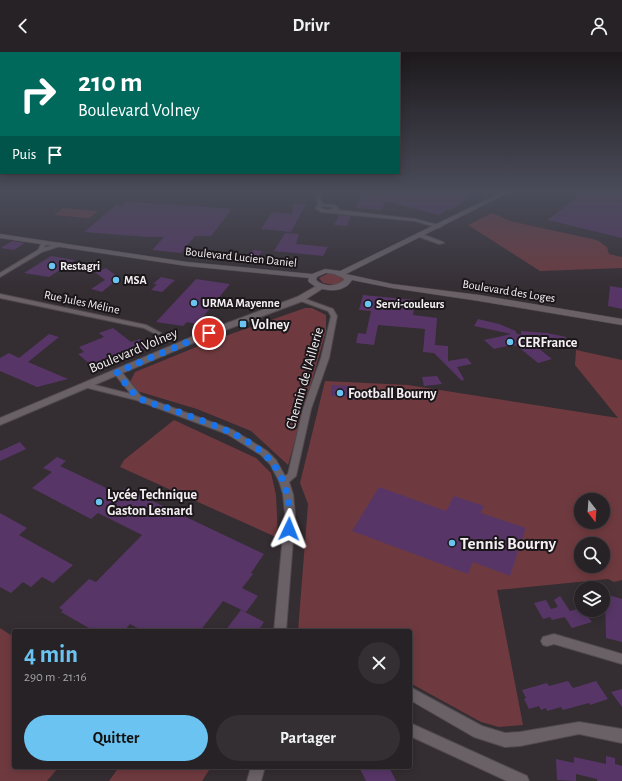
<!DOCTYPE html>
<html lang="fr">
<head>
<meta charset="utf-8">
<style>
  :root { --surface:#272226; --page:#332f32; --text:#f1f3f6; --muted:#a4a4a7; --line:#433f43; --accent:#6ac3f1 }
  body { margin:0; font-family:"Alegreya Sans",sans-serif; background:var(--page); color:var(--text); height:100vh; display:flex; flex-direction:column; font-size:15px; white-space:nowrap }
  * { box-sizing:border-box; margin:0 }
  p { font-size:13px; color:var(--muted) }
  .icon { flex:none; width:22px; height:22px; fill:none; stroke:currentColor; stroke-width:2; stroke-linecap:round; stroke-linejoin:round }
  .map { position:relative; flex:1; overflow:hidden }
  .panel { position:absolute; left:12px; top:577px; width:400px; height:140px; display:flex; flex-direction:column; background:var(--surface); border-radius:4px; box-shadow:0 2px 10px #0003,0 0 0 1px var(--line) }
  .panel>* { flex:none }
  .top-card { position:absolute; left:0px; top:0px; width:400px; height:122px; box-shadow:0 2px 10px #0003,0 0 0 1px var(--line); background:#00695c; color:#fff; overflow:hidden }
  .needle { width:26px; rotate:163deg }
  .controls { position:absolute; left:574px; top:441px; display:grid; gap:8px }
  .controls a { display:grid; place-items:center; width:36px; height:36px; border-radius:50%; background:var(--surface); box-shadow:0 2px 10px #0003,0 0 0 1px var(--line); font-size:20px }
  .pin { position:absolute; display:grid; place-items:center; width:34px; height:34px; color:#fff; margin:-17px; border:2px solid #fff; border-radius:50%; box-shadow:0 1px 4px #0007 }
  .me { position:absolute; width:44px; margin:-22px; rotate:2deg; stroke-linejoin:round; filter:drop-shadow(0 0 3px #0008) }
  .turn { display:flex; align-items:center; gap:14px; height:84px; padding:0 12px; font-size:18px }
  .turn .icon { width:52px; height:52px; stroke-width:2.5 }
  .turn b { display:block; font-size:28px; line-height:34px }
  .then { display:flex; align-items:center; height:38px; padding:0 12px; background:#0003; gap:8px; font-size:15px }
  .round { display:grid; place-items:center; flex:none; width:42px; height:42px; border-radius:21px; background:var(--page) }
  .summary { display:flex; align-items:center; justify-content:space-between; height:68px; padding:0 12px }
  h1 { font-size:24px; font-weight:600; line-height:30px; color:var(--accent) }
  .cta { display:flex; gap:8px; margin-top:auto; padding:8px 12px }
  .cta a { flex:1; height:46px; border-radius:24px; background:var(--accent); color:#111; font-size:16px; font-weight:600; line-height:46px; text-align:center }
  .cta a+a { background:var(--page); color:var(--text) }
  header { display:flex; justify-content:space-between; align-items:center; height:52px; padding:0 12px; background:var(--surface); font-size:18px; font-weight:600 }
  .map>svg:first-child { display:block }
</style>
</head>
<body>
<header><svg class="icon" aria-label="back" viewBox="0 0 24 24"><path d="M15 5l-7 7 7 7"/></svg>Drivr<svg class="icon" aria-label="person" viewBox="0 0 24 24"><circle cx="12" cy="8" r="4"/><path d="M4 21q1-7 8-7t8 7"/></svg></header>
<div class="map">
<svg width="622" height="729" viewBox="0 0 622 729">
  <rect width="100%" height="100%" fill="#342d32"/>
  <path fill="#6e3a3f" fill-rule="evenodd" d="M63,156L98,159L89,166L54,163Z
    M492,161L510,169L597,188L607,195L609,202L622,205V216L540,219L468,173Z
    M327,222H335L343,226V229L335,233L323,231L319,226Z
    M305,256H312L326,263V279L288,413L251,379L197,357L137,339L130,330L135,320L211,289Z
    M576,298L622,308V528L614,530L608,527L497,538L523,673L499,675L481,670L410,631V579H298L308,452L300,431L325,329L408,333L618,366L575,313ZM581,448H603V470H581ZM581,492H603V514H581Z
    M174,368L256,406L271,421L276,443L278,486L120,415L124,408Z
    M0,576L14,585V715H59L47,729H0Z
    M119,715H211L202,729H109Z"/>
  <path fill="#573667" d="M381,139H478L451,158L447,157L439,163L385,149L382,158L356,156L362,142L380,143Z
    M584,139H622V186L548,168Z
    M126,150L165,152L232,157L211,184H195L181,201L152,198L164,185H148L84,180L116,153L121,154Z
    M293,151L306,152L291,180L261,177L272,160L292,162Z
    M339,163L351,164L347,174L334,173Z
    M285,181L299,182L296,192L328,195L323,204L274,199Z
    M12,189L25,191L14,198L1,196Z
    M253,198L262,199L256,208L246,207Z
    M51,204L75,208L49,225L24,221Z
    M106,216L122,228L114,230L102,240L91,237L105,228L95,220Z
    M161,225L175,228L162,240L151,238L157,232H153Z
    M196,227L230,232L197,272L187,270L183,274L156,270Z
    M610,234L622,236V257L608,254Z
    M363,243L415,248L413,263L437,266L435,293L448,294V309L467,306L472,312L457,315L464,327L462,329L434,301L423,300L425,277L378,273L374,293L356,291L358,281L366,282L371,259L359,258Z
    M478,267L499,272L516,279V281L521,283V279L547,281L566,285L564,293L523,284L552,307L538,311L517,294L511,293L494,297L484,288L511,282L474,274Z
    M113,276L131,290L140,287L151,295L96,317L78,302L84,300L79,295L104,285L99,281Z
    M49,282L59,285L28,310L68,327L37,335L0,319V306L9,301L19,306Z
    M437,324L442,332L424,334L422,325Z
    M332,333L356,334V348L347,347V345L331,344Z
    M20,390L26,397L0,409V399Z
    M57,405L66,409L60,414L119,442L125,436L264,502L251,521L253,522L242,536L258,544L246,560L223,549L200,579H143L130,572L124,579H94L61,560L63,558L59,556L89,527L96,530L142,483L98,461L91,467L32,436L52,420L43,416Z
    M379,435L446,459L454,444L484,454L481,461L526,476L510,524L473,510L468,522L352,479Z
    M0,461L27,476L19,483L73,513L53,531L42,525L31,535L23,530L11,541L0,535Z
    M605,542L622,547V590L606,586Z
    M560,544L570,559L581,556L592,570L572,576L560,558L565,565L552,568L550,565L543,567L534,551L546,548L551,557L558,555L554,548Z
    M241,558L264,570L258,579H225Z
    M568,629L573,636L596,629L608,647L590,653L589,651L563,658L561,655L547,659L546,656L541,658L539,654L529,657L524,647L526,646L522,638L547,631L549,634Z
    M622,637V655L611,640Z
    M606,704L615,706V712L622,714V729H597V727L576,722V729L557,728L556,707L574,711V705L606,712Z
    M359,715H389L396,729H366Z"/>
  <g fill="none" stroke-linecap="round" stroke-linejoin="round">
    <g stroke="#50494e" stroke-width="2">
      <path id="minor" d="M320,139H324L320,147L323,152L335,153L338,156V158L415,167L442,174L439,176L415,169L321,160L316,157V154L319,153L316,147ZM323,154L332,155L334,157L327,158L320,156Z
        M492,139H502L506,141L504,142Z
        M419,181L443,190L444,191L439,192L417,184V182Z
        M44,189L47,191L44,196L60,191L63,193L42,200L0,225V221L38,198L42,190Z
        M0,242L146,273L161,281L158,283L144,276L129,273L0,246Z
        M300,245L333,257L337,264L329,306L311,357L296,424L289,430L293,442L295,462L286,579H274L285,462L283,442L279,429L270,412L261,403L227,382L136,348L84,335L83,333L87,331L131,342L113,320L117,318H120L141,344L233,378L267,399L276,408L285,424L288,422L303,357L321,306L331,264L328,259L298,248L297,247Z
        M554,582L622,602V612L554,592L547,594L543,593L541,589L543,585Z
        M410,635L482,674L505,681L520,680L579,670L622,677V691L579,682L520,694L505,695L474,685L410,648Z
        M410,671L527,724L529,729H507L410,684Z
        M251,715H265L261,729H247Z"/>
    </g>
    <g stroke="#50494e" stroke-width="2">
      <path id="tertiary" d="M318,233H324L325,235L303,249L212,283L0,373V366L206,279L297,245Z"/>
    </g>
    <g stroke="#50494e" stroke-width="1">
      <path id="secondary" d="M504,139H512L346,222L392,232L479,243L622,267V273L479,249L392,236L352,228C344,243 318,240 308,229L309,226L187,214L0,186V182L187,210L312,222L325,217L340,219ZM326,221L334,222L343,226L344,228C335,235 324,235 316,228L317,225Z"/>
    </g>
    <use href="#minor" fill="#6a6167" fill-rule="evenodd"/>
    <use href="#tertiary" fill="#6a6167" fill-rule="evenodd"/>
    <use href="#secondary" fill="#6a6167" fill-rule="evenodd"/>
  </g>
  <linearGradient id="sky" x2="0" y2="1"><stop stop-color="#1d191c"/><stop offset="0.58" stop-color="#4a4c5a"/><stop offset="1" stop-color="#4a4c5a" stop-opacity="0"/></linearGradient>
  <rect width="622" height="241" fill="url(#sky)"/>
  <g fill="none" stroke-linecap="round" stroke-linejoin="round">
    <path stroke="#1a73e8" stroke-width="7" stroke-dasharray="0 12.6" d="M209,281L117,320C122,327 132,341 139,346C147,351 167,355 176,359C238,382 295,398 289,477"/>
  </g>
  <g fill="#6ac3f1" stroke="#1a1619" stroke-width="1.5">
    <circle cx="52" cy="214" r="4"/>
    <circle cx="116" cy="228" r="4"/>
    <circle cx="194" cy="251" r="4"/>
    <circle cx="368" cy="252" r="4"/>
    <rect x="239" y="268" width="8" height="8" rx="2"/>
    <circle cx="510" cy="290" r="4"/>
    <circle cx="340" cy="341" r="4"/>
    <circle cx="99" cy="450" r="4"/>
    <circle cx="452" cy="491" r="4"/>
  </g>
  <g text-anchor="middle" stroke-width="4" stroke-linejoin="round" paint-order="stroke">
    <g font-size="12" fill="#f4eff2" stroke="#1a1619">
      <text transform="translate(241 205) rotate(6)" y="4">Boulevard Lucien Daniel</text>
      <text transform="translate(509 239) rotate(9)" y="4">Boulevard des Loges</text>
      <text transform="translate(82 250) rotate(12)" y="4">Rue Jules Méline</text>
    </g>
    <g font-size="12" font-weight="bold" fill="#f4eff2" stroke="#1a1619" text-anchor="start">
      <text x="60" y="218">Restagri</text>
      <text x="124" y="232">MSA</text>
      <text x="202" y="255">URMA Mayenne</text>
      <text x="376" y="256">Servi-couleurs</text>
    </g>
    <g font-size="14" font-weight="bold" fill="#f4eff2" stroke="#1a1619" text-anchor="start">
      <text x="251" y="277">Volney</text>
      <text x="518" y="295">CERFrance</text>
      <text x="348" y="346">Football Bourny</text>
      <text x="107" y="447">Lycée Technique<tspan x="107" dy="16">Gaston Lesnard</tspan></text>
    </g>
    <g font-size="14" fill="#f4eff2" stroke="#1a1619">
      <text transform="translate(133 298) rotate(-23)" y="5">Boulevard Volney</text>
      <text transform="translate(304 326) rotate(-74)" y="5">Chemin de l'Aillerie</text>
    </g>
    <g font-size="17" font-weight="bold" fill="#f4eff2" stroke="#1a1619" text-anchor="start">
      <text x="460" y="497">Tennis Bourny</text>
    </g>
  </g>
</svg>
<div class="controls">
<a><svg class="needle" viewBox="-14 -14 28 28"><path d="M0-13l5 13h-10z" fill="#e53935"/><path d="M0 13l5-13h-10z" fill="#a4a4a7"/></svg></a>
<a><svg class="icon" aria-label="search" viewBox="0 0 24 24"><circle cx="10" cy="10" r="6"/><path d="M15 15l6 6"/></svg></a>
<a><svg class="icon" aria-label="layers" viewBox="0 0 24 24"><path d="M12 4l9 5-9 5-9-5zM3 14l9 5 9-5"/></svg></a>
</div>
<div class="pin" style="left:209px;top:281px;background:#d93025"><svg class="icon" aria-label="arrive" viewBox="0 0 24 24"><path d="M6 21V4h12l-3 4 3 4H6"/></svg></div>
<svg class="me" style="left:289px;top:477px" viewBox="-20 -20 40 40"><path d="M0-17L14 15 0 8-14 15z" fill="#1a73e8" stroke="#fff" stroke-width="4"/></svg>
<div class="top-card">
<div class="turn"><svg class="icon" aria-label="right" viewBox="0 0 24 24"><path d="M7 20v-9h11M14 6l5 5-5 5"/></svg><div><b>210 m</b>Boulevard Volney</div></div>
<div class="then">Puis<svg class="icon" aria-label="arrive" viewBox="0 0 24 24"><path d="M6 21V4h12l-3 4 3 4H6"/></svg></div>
</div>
<section class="panel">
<div class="summary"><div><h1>4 min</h1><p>290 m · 21:16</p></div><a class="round"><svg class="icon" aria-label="close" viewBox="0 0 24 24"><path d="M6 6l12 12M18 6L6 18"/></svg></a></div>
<div class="cta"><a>Quitter</a><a>Partager</a></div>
</section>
</div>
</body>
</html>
